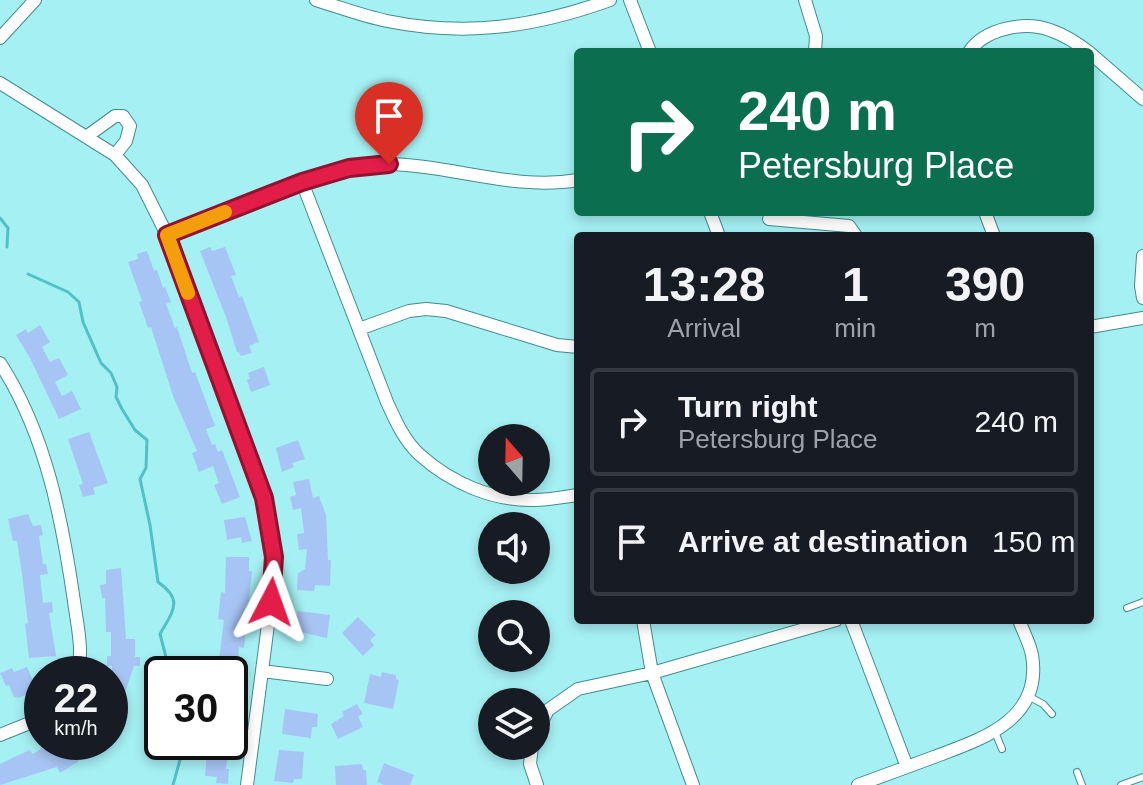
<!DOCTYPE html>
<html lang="en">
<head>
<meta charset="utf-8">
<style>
  :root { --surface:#171b24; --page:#20242c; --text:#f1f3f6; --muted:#9ea1a6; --line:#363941 }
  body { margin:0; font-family:Helvetica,sans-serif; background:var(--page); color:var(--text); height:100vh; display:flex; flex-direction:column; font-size:30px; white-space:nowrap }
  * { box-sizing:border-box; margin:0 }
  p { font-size:26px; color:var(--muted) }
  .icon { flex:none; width:44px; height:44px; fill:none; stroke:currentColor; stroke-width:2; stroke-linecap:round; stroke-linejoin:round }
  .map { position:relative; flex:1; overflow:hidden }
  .details { position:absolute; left:574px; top:232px; width:520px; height:392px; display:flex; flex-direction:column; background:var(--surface); border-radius:8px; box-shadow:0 4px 12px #0003 }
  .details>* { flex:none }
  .hud { position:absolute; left:574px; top:48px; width:520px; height:168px; border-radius:8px; box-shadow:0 4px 12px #0003; background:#0b6e4f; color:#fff; overflow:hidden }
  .needle { width:52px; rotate:340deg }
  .controls { position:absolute; left:478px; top:424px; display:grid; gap:16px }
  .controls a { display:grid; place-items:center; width:72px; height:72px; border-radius:50%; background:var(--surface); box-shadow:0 4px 12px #0003; font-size:40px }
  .speed { position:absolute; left:24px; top:656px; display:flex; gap:16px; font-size:40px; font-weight:700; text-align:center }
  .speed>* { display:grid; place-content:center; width:104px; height:104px; border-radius:50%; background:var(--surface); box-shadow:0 4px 12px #0003; line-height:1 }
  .speed small { font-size:20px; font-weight:400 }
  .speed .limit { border:4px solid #111; border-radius:12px; background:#fff; color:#111 }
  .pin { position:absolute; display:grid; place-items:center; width:68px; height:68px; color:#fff; margin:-82px -34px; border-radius:50% 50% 50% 0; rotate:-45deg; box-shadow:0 0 8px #0007 }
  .pin .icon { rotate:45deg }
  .me { position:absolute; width:88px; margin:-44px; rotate:4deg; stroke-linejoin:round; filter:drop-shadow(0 0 6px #0008) }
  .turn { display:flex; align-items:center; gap:28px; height:168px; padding:0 32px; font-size:36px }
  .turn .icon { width:104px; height:104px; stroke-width:2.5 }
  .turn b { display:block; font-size:56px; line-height:68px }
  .eta { display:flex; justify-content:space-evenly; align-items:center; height:136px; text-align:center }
  .eta b { font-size:48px; font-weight:700; line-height:56px }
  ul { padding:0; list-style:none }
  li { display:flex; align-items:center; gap:24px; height:108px; margin:0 16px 12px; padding:0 16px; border:4px solid var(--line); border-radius:8px }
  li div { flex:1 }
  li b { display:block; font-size:30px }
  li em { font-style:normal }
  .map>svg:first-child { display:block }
</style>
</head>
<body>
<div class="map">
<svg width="1143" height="785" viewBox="0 0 1143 785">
  <rect width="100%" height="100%" fill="#a5f0f3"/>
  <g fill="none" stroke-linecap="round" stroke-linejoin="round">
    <path stroke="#50c1c5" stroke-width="3" d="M0,218L8,228L7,247
      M28,274L68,292L79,302L83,322L101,363L111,373L117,387L116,397L122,409L135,430L147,440L146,468L140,479L150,525L158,582C184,600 173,611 160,634L166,657L173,667L174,674
      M173,785L185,742"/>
  </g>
  <path fill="#a7c5f4" d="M210,247L212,251L225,247L236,275L231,276L239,297L242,296L259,342L249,346L252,353L241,356L239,352H237L226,317L200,251Z
    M147,251L154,271L157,270L163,288L165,287L171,302L166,304L175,328L177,327L192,373L195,372L215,426L206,429L212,445L215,444L218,452L222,450L240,497L222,504L214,485L219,483L213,466L199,472L192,453L197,451L173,396L151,327L148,328L139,302L142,301L128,262L138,259L137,254Z
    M40,325L50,342L42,347L50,362L59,358L68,375L55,382L62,396L72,391L81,409L59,419L30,358L16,335L26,329L28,333Z
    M264,367L270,385L251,392L247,380L250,379L248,373Z
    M89,432L108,483L93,488L95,494L83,497L79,485L83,484L68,439Z
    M298,440L305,459L292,463L294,467L282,472L276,448Z
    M309,479L313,498L319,496L326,515L328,560H331L330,586L315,585L314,591L297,590L298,573L305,569L307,549L299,550L297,534L304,533L301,508L293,510L290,497L296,495L293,482Z
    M28,514L33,526L41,525L43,535L39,536L43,564H46L48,574L40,575L43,603L52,602L53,612L49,613L56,656L29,658L25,624L28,623L22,574L17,541H13L8,519Z
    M245,517L252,541L242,543L241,537L227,540L224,520Z
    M226,557H249V571H252L244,648L239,647L238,662L219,660L224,620L218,619L221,592L225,593Z
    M121,568L126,639H135V657H140V666H134L122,701L110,697L112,666H107V656H111V632H106L105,598H102L100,585L106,584V570Z
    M298,611L330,615L327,638L295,631Z
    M358,617L376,635L370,640L374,645L363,656L342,633Z
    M27,667L37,690L18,698L14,697L9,685L6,686L0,673L12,668L14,672Z
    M382,672L396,675V679L399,680L393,709L364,703L370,674L381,677Z
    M230,674L240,675L238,692H230Z
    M357,704L363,714L358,716L363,727L338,739L331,724L344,716L342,712Z
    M285,709L318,714L317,727H312L311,738L282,734Z
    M52,742H81L88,752L77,758L79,761L60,773L57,767L0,785V764L29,750L33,754Z
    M208,742H229L226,769H229L228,784L216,783L217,777L205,776Z
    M279,750L304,752L302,779H294L293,783L274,781Z
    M384,763L414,775L410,785H384L377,782Z
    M362,764L363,770H366L367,785H336L335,766Z"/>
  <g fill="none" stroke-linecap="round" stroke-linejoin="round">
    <g stroke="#428c8f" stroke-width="8">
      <path id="lane" d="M1127,608L1143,602
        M1028,696L1043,704L1052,714
        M995,732L1002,749
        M1077,772L1082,785
        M1121,785L1143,777"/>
    </g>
    <g stroke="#428c8f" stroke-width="14">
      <path id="street" d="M316,0C339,7 363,16 387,21C466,37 535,27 610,0
        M630,0L650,52
        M805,0L816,36L815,52
        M0,38L35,0
        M969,52C985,28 1025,21 1050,30C1065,35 1077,43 1089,52
        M1090,53L1143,99
        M0,83L115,155L142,185L167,235L257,476L268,517L274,557L271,602L247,785
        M86,137L115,116H123L130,126L126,141L115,155
        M302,182L387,402C395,420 405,442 420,455C451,483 493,501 534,500C549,500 564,497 578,495
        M710,212L719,236
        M985,212L994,236
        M769,219L849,226L856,236
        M167,235C229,210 324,163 389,164C452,165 514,191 578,180
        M1143,256L1141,286L1143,298
        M1090,327L1143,318
        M359,329L409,311L426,309L446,311L557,345L578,347
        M0,363C46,434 62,519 74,601C77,625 84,651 77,674
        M643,620L652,673L693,785
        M851,620L907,767
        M262,671L327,679
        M536,733L548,710L578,689L652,673L836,620
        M0,735L42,718
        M532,746L530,764L537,785
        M858,785C883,776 909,766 934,757C982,739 1043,720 1032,655C1030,644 1023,631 1019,620"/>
    </g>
    <use href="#lane" stroke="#fff" stroke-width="6"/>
    <use href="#street" stroke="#fff" stroke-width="12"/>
  </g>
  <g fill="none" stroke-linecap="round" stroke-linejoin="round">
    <g stroke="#92132f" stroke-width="20">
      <path id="route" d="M271,602L274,557L264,498L167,235L302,182L349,168L389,164"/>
    </g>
    <use href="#route" stroke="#e11d48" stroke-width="14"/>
    <path stroke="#f59e0b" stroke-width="14" d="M188,293L167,235L225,212"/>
  </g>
</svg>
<div class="controls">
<a><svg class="needle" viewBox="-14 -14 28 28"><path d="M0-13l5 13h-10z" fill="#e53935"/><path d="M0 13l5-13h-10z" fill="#9ea1a6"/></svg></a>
<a><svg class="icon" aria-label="sound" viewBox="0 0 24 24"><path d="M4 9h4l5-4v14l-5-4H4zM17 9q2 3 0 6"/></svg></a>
<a><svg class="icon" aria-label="search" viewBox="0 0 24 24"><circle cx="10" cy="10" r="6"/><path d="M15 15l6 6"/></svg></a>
<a><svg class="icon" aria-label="layers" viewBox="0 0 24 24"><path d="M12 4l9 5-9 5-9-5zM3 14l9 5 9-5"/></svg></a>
</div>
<div class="speed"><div>22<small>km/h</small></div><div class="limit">30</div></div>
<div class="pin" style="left:389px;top:164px;background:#d93025"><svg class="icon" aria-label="arrive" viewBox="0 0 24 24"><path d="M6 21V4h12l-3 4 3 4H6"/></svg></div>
<svg class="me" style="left:271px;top:602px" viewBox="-20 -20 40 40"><path d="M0-17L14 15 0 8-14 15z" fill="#e11d48" stroke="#fff" stroke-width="4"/></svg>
<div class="hud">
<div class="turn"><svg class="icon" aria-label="right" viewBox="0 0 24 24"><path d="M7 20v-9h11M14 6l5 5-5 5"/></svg><div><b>240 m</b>Petersburg Place</div></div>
</div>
<section class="details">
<div class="eta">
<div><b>13:28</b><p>Arrival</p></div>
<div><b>1</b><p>min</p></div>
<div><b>390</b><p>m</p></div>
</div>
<ul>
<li><svg class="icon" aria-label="right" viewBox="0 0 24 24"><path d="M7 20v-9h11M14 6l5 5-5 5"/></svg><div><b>Turn right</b><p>Petersburg Place</p></div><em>240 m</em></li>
<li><svg class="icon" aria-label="arrive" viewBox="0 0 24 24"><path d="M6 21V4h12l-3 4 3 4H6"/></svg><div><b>Arrive at destination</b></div><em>150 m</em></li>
</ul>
</section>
</div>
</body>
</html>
